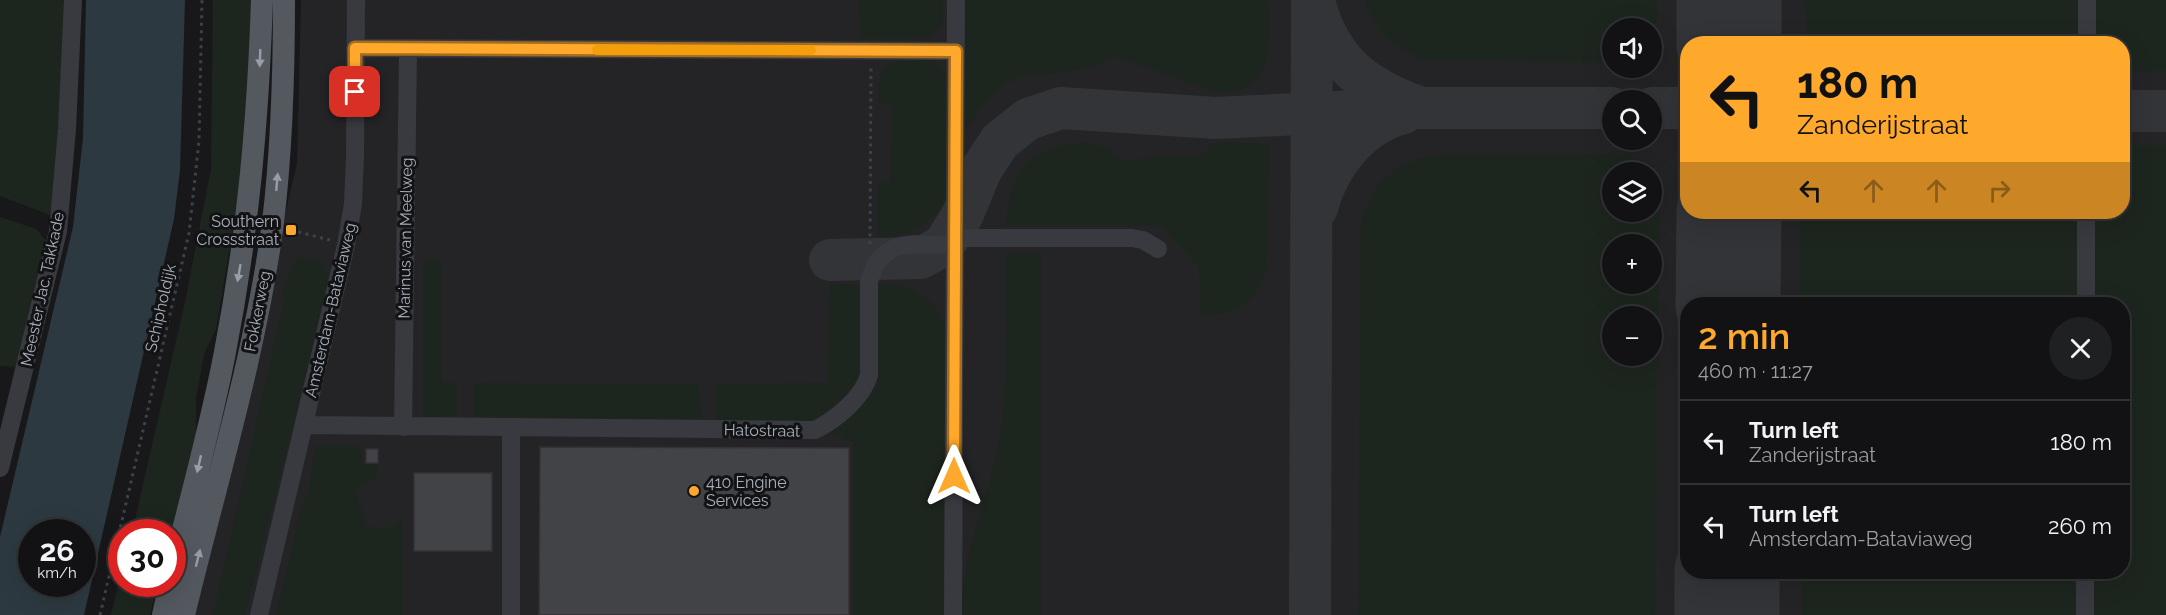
<!DOCTYPE html>
<html lang="en">
<head>
<meta charset="utf-8">
<style>
  :root { --surface:#121214; --page:#1f2022; --text:#f1f3f6; --muted:#9c9ea0; --line:#313234; --accent:#fea82c }
  body { margin:0; font-family:Raleway,sans-serif; background:var(--page); color:var(--text); height:100vh; display:flex; flex-direction:column; font-size:22px; white-space:nowrap }
  * { box-sizing:border-box; margin:0 }
  p { font-size:20px; color:var(--muted) }
  .icon { flex:none; width:33px; height:33px; fill:none; stroke:currentColor; stroke-width:2; stroke-linecap:round; stroke-linejoin:round }
  .map { position:relative; flex:1; overflow:hidden }
  .drawer { position:absolute; left:1680px; top:297px; width:450px; height:282px; display:flex; flex-direction:column; background:var(--surface); border-radius:24px; box-shadow:0 6px 24px #0002,0 0 0 2px var(--line) }
  .drawer>* { flex:none }
  .banner { position:absolute; left:1680px; top:36px; width:450px; height:183px; border-radius:24px; box-shadow:0 6px 24px #0002,0 0 0 2px var(--line); background:#fea82c; color:#111; overflow:hidden }
  .tools { position:absolute; left:1602px; top:18px; display:grid; gap:12px }
  .tools a { display:grid; place-items:center; width:60px; height:60px; border-radius:50%; background:var(--surface); box-shadow:0 6px 24px #0002,0 0 0 2px var(--line); font-size:30px }
  .speed { position:absolute; left:18px; top:519px; display:flex; gap:12px; font-size:30px; font-weight:700; text-align:center }
  .speed>* { display:grid; place-content:center; width:78px; height:78px; border-radius:50%; background:var(--surface); box-shadow:0 6px 24px #0002,0 0 0 2px var(--line); line-height:1 }
  .speed small { font-size:15px; font-weight:400 }
  .speed .limit { border:9px solid #d22; background:#fff; color:#111 }
  .pin { position:absolute; display:grid; place-items:center; width:51px; height:51px; color:#fff; margin:-26px; border-radius:12px; box-shadow:0 3px 9px #0006 }
  .me { position:absolute; width:66px; margin:-33px; rotate:0deg; stroke-linejoin:round; filter:drop-shadow(0 0 4px #0008) }
  .turn { display:flex; align-items:center; gap:21px; height:126px; padding:0 18px; font-size:27px }
  .turn .icon { width:78px; height:78px; stroke-width:2.5 }
  .turn b { display:block; font-size:42px; line-height:51px }
  .lanes { display:flex; align-items:center; height:57px; padding:0 18px; background:#0003; justify-content:center; gap:30px; direction:ltr }
  .lanes .off { opacity:.35 }
  .round { display:grid; place-items:center; flex:none; width:63px; height:63px; border-radius:32px; background:var(--page) }
  .head { display:flex; align-items:center; justify-content:space-between; height:102px; padding:0 18px }
  h1 { font-size:36px; font-weight:600; line-height:45px; color:var(--accent) }
  ul { padding:0; list-style:none }
  li { display:flex; align-items:center; gap:18px; height:84px; padding:0 18px; border-top:2px solid var(--line) }
  li div { flex:1 }
  li b { display:block; font-size:22px }
  li em { font-style:normal }
  .map>svg:first-child { display:block }
</style>
</head>
<body>
<div class="map">
<svg width="2166" height="615" viewBox="0 0 2166 615">
  <rect width="100%" height="100%" fill="#18181a"/>
  <path fill="#242427" fill-rule="evenodd" d="M301,0H2166V615H188L297,164ZM1612,28H1652V68H1612ZM1688,44H2122V212H1688ZM1612,100H1652V140H1612ZM1612,172H1652V212H1612ZM1612,244H1652V284H1612ZM1688,304H2122V572H1688ZM1612,316H1652V356H1612Z"/>
  <path fill="#1d261e" fill-rule="evenodd" d="M0,0H65L55,191L50,215L0,196Z
    M213,0H252L249,108L239,192L216,329L204,354L196,399V435L171,532H132L185,302L211,169Z
    M859,0H943V23L930,38L860,39Z
    M965,0H1268C1270,11 1269,23 1269,34C1268,73 1257,95 1214,92L1117,56C1097,68 1073,71 1050,74C1043,75 1034,74 1027,75C999,82 981,108 965,130Z
    M1365,0H1657L1656,49L1652,53V28H1612V63L1425,60C1395,49 1374,31 1365,0Z
    M1804,0H2082L2081,43H1814L1807,32Z
    M2094,0H2166V71H2123L2122,44H2094Z
    M924,59L935,61L947,76V194C934,223 909,239 877,238L878,182H891L892,104L878,103C878,63 886,60 924,59Z
    M1088,142L1101,146L1123,161L1170,155L1198,156L1216,142L1269,144L1267,266L1260,287L1245,304L1228,313L1201,316L1199,266L1161,226H1005C1013,165 1026,148 1088,142Z
    M2123,145H2166V615H2091V572H2122V304H2093V212H2122Z
    M1444,154H1627L1655,165L1660,183L1655,615H1358L1361,222C1374,178 1399,159 1444,154ZM1612,172H1652V212H1612ZM1612,244H1652V284H1612ZM1612,316H1652V356H1612Z
    M1800,212H2078V304H1800Z
    M0,217L36,229L47,242L18,363L14,367L0,366Z
    M1006,253H1042V615H961C961,552 990,497 1000,436C1009,376 1005,314 1006,253Z
    M304,257L323,264L330,280L245,615H213L285,295L281,290L297,258Z
    M423,260H442V382L457,383V416L423,417Z
    M878,283C908,283 934,296 945,324L944,615H853V443L832,432L877,386Z
    M829,284L860,285L862,368L855,385L818,423L716,421V384L828,383Z
    M474,383L698,384L702,421L474,417Z
    M315,446H361L362,464L378,465L377,476L355,491C357,501 366,517 366,525L374,528L392,527L403,516V615H276L301,507L309,490Z
    M1802,572H2077V615H1802Z
    M121,573L122,584H158L150,615H111Z"/>
  <path fill="#2d3940" fill-rule="evenodd" d="M86,0H185L180,170L174,219L84,615H0V537L73,227L83,138ZM82,532V584H32V532Z"/>
  <g fill="none" stroke-linecap="round" stroke-linejoin="round">
    <path stroke="#323438" stroke-width="42" d="M1316,8C1332,62 1364,87 1416,106
      M1652,108H1688
      M2122,111H2166
      M1317,208C1328,165 1360,124 1404,113
      M830,260L921,258L944,245L963,214L981,170L1000,141L1028,119L1061,108L1216,118L1423,108H1612
      M1310,615L1312,0"/>
    <path stroke="#323438" stroke-width="105" d="M1729,44V0
      M1728,304L1729,212
      M1727,615V572"/>
  </g>
  <path fill="#424347" stroke="#323237" stroke-width="1.5" d="M540,447L849,448V615H539Z
    M366,449H378V463H366Z
    M414,473H492V551H414Z"/>
  <g fill="none" stroke-linecap="round" stroke-linejoin="round">
    <path stroke="#3f4147" stroke-width="3" stroke-dasharray="3 4.5" stroke-linecap="butt" d="M291,230L330,240
      M870,244L871,65
      M100,615L189,233L199,141L202,0"/>
    <path stroke="#393a40" stroke-width="18" d="M2087,44V0
      M355,48L956,51
      M955,238H1132L1143,240L1158,249
      M2086,304V212
      M304,425L815,430C835,420 863,398 869,375V282C881,235 916,245 955,245
      M403,427L408,50
      M511,427V615
      M0,468L58,231L67,129L73,0
      M259,615L346,245L353,204L355,157L356,0
      M953,615L956,0
      M2085,615V572"/>
    <path stroke="#54585f" stroke-width="22" d="M172,573C190,500 211,426 225,352C248,233 258,121 262,0
      M163,615L170,584
      M184,615C215,486 256,353 273,222C282,148 284,74 284,0"/>
  </g>
  <defs><path id="oneway-solid" d="M-6-.8H1V-3.2L6.5 0L1 3.2V.8H-6Z" transform="scale(1.5)"/></defs>
  <g fill="#989ea9">
    <use href="#oneway-solid" transform="translate(260 58) rotate(92)"/>
    <use href="#oneway-solid" transform="translate(277 182) rotate(-85)"/>
    <use href="#oneway-solid" transform="translate(239 273) rotate(100)"/>
    <use href="#oneway-solid" transform="translate(199 464) rotate(103)"/>
    <use href="#oneway-solid" transform="translate(198 558) rotate(-76)"/>
  </g>
  <g fill="none" stroke-linecap="round" stroke-linejoin="round">
    <g stroke="#a56d1d" stroke-width="15">
      <path id="route" d="M355,92V48L956,51L954,476"/>
    </g>
    <use href="#route" stroke="#fea82c" stroke-width="10"/>
    <path stroke="#f59e0b" stroke-width="10" d="M597,50H811"/>
  </g>
  <g fill="#fea82c" stroke="#131315" stroke-width="2">
    <rect x="285" y="224" width="12" height="12" rx="3"/>
    <circle cx="694" cy="491" r="6"/>
  </g>
  <g text-anchor="middle" stroke-width="6" stroke-linejoin="round" paint-order="stroke">
    <g font-size="16" fill="#a9b0bb" stroke="#131315" text-anchor="end">
      <text x="279" y="227">Southern<tspan x="279" dy="18">Crossstraat</tspan></text>
      <text x="706" y="488" text-anchor="start">410 Engine<tspan x="706" dy="18">Services</tspan></text>
    </g>
    <g font-size="16" fill="#a9b0bb" stroke="#131315">
      <text transform="translate(405 238) rotate(-89)" y="6">Marinus van Meelweg</text>
      <text transform="translate(42 289) rotate(-78)" y="6">Meester Jac. Takkade</text>
      <text transform="translate(160 308) rotate(-77)" y="6">Schipholdijk</text>
      <text transform="translate(330 310) rotate(-77)" y="6">Amsterdam-Bataviaweg</text>
      <text transform="translate(257 311) rotate(-79)" y="6">Fokkerweg</text>
      <text transform="translate(762 430) rotate(1)" y="6">Hatostraat</text>
    </g>
  </g>
</svg>
<div class="tools">
<a><svg class="icon" aria-label="sound" viewBox="0 0 24 24"><path d="M4 9h4l5-4v14l-5-4H4zM17 9q2 3 0 6"/></svg></a>
<a><svg class="icon" aria-label="search" viewBox="0 0 24 24"><circle cx="10" cy="10" r="6"/><path d="M15 15l6 6"/></svg></a>
<a><svg class="icon" aria-label="layers" viewBox="0 0 24 24"><path d="M12 4l9 5-9 5-9-5zM3 14l9 5 9-5"/></svg></a>
<a>+</a>
<a>−</a>
</div>
<div class="speed"><div>26<small>km/h</small></div><div class="limit">30</div></div>
<div class="pin" style="left:355px;top:92px;background:#d93025"><svg class="icon" aria-label="arrive" viewBox="0 0 24 24"><path d="M6 21V4h12l-3 4 3 4H6"/></svg></div>
<svg class="me" style="left:954px;top:476px" viewBox="-20 -20 40 40"><path d="M0-17L14 15 0 8-14 15z" fill="#fea82c" stroke="#fff" stroke-width="4"/></svg>
<div class="banner">
<div class="turn"><svg class="icon" aria-label="left" viewBox="0 0 24 24"><path d="M17 20v-9H6M10 6l-5 5 5 5"/></svg><div><b>180 m</b>Zanderijstraat</div></div>
<div class="lanes"><svg class="icon" aria-label="left" viewBox="0 0 24 24"><path d="M17 20v-9H6M10 6l-5 5 5 5"/></svg><svg class="icon off" aria-label="ahead" viewBox="0 0 24 24"><path d="M12 20V5M6 11l6-6 6 6"/></svg><svg class="icon off" aria-label="ahead" viewBox="0 0 24 24"><path d="M12 20V5M6 11l6-6 6 6"/></svg><svg class="icon off" aria-label="right" viewBox="0 0 24 24"><path d="M7 20v-9h11M14 6l5 5-5 5"/></svg></div>
</div>
<section class="drawer">
<div class="head"><div><h1>2 min</h1><p>460 m · 11:27</p></div><a class="round"><svg class="icon" aria-label="close" viewBox="0 0 24 24"><path d="M6 6l12 12M18 6L6 18"/></svg></a></div>
<ul>
<li><svg class="icon" aria-label="left" viewBox="0 0 24 24"><path d="M17 20v-9H6M10 6l-5 5 5 5"/></svg><div><b>Turn left</b><p>Zanderijstraat</p></div><em>180 m</em></li>
<li><svg class="icon" aria-label="left" viewBox="0 0 24 24"><path d="M17 20v-9H6M10 6l-5 5 5 5"/></svg><div><b>Turn left</b><p>Amsterdam-Bataviaweg</p></div><em>260 m</em></li>
</ul>
</section>
</div>
</body>
</html>
